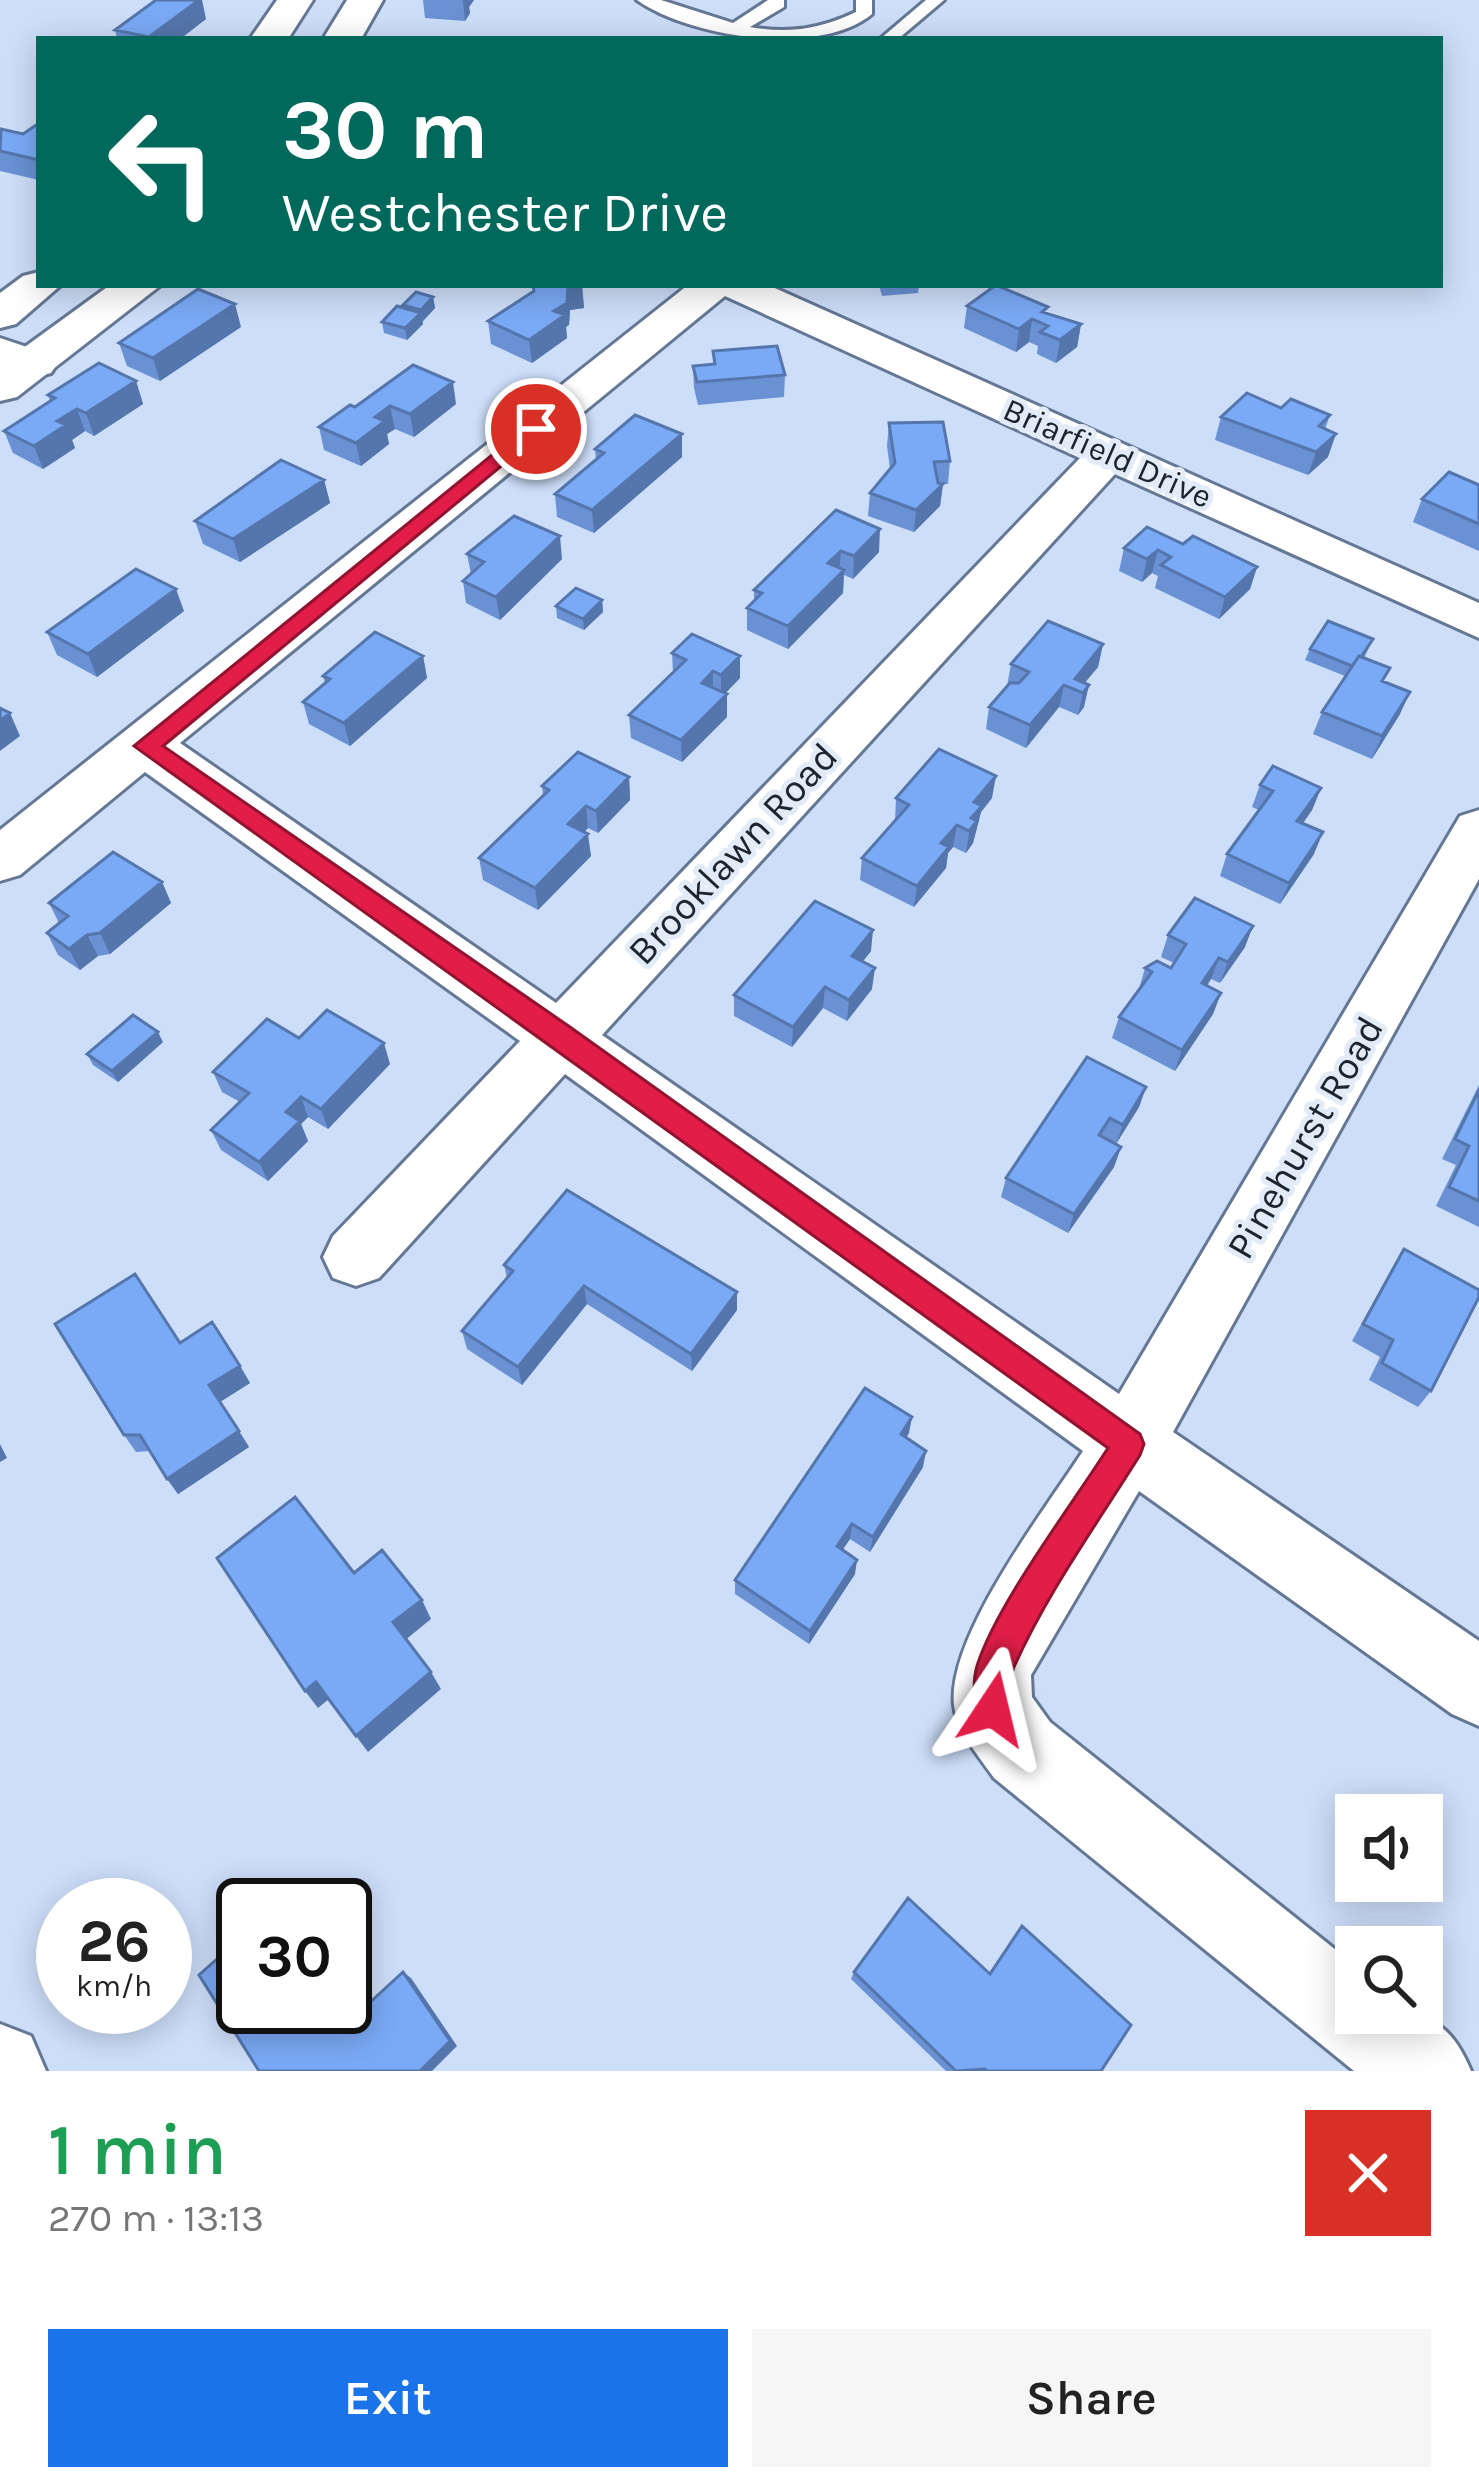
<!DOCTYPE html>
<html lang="en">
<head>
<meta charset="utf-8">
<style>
  :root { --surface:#fff; --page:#f6f6f6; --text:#222; --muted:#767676; --accent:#1a73e8 }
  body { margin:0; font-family:Karla,sans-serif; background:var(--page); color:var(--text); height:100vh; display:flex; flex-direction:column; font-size:45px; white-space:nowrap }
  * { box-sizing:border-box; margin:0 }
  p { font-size:39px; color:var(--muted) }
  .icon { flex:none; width:66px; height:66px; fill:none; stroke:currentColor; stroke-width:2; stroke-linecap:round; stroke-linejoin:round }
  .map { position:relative; height:2071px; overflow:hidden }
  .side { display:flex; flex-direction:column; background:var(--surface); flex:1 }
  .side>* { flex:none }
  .hud { position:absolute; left:36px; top:36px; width:1407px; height:252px; border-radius:0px; box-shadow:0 6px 30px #0003; background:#00695c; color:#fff; overflow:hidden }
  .buttons { position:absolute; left:1335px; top:1794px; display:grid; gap:24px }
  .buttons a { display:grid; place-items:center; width:108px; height:108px; border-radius:0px; background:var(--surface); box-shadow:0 6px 30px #0003; font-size:60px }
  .speed { position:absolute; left:36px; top:1878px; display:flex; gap:24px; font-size:60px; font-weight:700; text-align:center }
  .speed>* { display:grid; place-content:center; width:156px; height:156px; border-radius:50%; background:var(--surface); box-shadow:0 6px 30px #0003; line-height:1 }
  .speed small { font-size:30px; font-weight:400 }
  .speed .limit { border:6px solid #111; border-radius:18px; background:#fff; color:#111 }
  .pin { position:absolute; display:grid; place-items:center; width:102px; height:102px; color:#fff; margin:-51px; border:6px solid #fff; border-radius:50%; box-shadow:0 3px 12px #0007 }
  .me { position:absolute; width:132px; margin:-66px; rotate:10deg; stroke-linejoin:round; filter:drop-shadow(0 0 9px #0008) }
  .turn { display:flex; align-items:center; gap:42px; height:252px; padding:0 48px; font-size:54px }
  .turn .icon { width:156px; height:156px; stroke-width:2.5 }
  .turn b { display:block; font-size:84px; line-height:102px }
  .round { display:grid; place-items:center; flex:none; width:126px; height:126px; border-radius:0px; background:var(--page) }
  .overview { display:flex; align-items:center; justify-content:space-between; height:204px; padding:0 48px }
  h1 { font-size:72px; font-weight:600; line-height:90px; color:#1e9e55 }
  .primary-button { display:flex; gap:24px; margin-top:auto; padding:24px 48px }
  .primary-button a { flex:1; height:138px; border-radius:0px; background:var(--accent); color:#fff; font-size:48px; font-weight:600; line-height:138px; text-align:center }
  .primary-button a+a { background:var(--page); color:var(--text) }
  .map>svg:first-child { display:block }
</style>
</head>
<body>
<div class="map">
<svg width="1479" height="2071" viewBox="0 0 1479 2071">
  <rect width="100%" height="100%" fill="#cddef9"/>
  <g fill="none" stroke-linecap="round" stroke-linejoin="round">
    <g stroke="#647794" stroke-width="6">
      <path id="service" d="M637,0H661L733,23L768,0H784V7L750,27C789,34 820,29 856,12V0H872V14C819,58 689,37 637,0Z
        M926,0H944L898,39H880Z"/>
    </g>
    <g stroke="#647794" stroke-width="6">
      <path id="minor" d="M688,285H768L1479,603V638L1115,474L602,1035L1119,1394L1460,816L1479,810V879L1173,1432L1479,1641V1726L1452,1714L1139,1491L1031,1675L1032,1697L1050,1722L1356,1966V2013C1416,2013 1445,2009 1471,2071H1354L994,1778C979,1756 957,1732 954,1705C947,1636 1045,1510 1083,1451L565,1074L379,1278L356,1286L333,1278L323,1257L333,1236L520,1041L145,772L20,875L0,881V830ZM725,296L1080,458L556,1003L180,743Z
        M0,338L51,355L57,364L51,373L36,377L0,365Z
        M0,2024L31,2036L46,2071H0Z"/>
    </g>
    <g stroke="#647794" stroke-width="6">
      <path id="tertiary" d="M277,0H313L288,39H250Z
        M347,0H383L361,39H323Z
        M39,272V285H61L16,324L0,328V293L23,276Z
        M110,285H161L17,397L0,401V365Z"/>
    </g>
    <use href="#service" fill="#fff" fill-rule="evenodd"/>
    <use href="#minor" fill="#fff" fill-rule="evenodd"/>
    <use href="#tertiary" fill="#fff" fill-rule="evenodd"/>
  </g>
  <path fill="#6991d3" d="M423,0H474L469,7L470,13L465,21L425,18Z
    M206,19L180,39H117L115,30Z
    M39,123V180L0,171V130L23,134Z
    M531,285H582L584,308L570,310L569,325L566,327L567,338L532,363L491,344L488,321L533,292Z
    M879,285H919L918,293L882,296Z
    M433,297L435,308L423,321V324L407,340L384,333L382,322L404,308L403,305Z
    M967,306L1047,314L1081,324L1077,347L1056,363L1037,354L1038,346L1029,342L1016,352L964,328Z
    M241,327L160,381L127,366L119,343Z
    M713,351L785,375L784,397L698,405L694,388L693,366L713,364Z
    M136,381L143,404L94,436L85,431L72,440L75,448L43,469L13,453L4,431L50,401L48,395Z
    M456,404L414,437L395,429L387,434L389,444L361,466L324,450L319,427L355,407Z
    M1281,408L1330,415L1325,429L1328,457L1308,475L1215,440L1221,417Z
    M889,423L950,461L948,484H943L940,506L914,532L868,516L870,493L890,469L887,446Z
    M595,449L682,457L594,533L557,517L555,494L596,460Z
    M324,480L330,503L240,562L203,544L195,521Z
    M1479,485V551L1413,522L1422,499Z
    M836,510L879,552L853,579L844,575L843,593L788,649L747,630V608L754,600V590Z
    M1183,544L1257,567L1250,589L1219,619L1155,588L1158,576L1152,573L1142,582L1119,571L1124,548Z
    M467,554L562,559L500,620L466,603L463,581L471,574Z
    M602,600L603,612L584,630L557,618L556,606Z
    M184,611L97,677L57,655L47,632Z
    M1373,639L1364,658L1384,682L1400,714L1372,759L1313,734L1322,712L1345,676L1305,660L1310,649Z
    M1103,644L1098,667L1084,683V707L1078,715L1059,707L1026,748L986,729L989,707L1007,686L1011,664Z
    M672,653L740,678L725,693L727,717L682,762L631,738L629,715L673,673Z
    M423,656L427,678L350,746L309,724L303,702L325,683L323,676Z
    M629,777L630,800L598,833L588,828L584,832L591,856L538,910L483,880L479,858L543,795L542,786Z
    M1260,785L1321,788L1312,810L1303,823L1314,854L1280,904L1220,876L1227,854L1259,810L1252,807Z
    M896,798H992L981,812L973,843L966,853L953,847L948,853L946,868L914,907L860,880L862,858L895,821Z
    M162,882L171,903L110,954L98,956L80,970L58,955L47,933L59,923L49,903Z
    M1168,935L1245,947L1220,983L1211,979L1207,986L1221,993L1213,1014L1175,1071L1112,1038L1119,1017L1139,989L1145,968H1171L1174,963L1161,957Z
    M871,951L862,962L872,989L847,1021L823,1008L792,1047L734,1016V995Z
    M299,1038L390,1064L328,1129L308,1117L301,1124L308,1141L268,1181L221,1150L211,1130L240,1102L222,1092L213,1072Z
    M163,1042L118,1082L93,1065L87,1054Z
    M1479,1085V1227L1436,1206L1456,1165L1442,1159Z
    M1146,1087L1139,1107L1116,1144L1121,1147L1114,1167L1068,1233L1001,1197L1006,1178Z
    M1404,1249L1431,1391L1418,1407L1369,1380L1380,1357L1352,1341L1392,1268Z
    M504,1265L737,1292V1310L692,1371L587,1304L522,1385L467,1349L462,1331L507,1278Z
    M180,1343L240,1366L250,1383L220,1402L249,1447L178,1494L150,1451L136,1452L124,1435Z
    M909,1433L906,1438L923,1467L870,1552L850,1539L842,1550L855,1574L809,1644L735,1594V1580Z
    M1022,1926L1101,2071H946L851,1979L854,1972L989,1973Z"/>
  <path fill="#5576ac" d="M199,0H202L206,19L180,39H150L149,37Z
    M463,0H474L469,7L470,13L465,21Z
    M582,286L584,308L570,310L569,325L566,327L567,338L532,363L529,340L554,311L568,287Z
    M433,297L435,308L423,321L421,310Z
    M235,304L241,327L160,381L153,358Z
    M421,313L423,324L407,340L405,328Z
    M1032,319L1029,342L1016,352L1019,329Z
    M1081,324L1077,347L1056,363L1060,340Z
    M136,381L143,404L94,436L86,413Z
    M453,382L456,404L414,437L410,414Z
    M390,406L395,429L387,434L389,444L361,466L356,443L375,417Z
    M77,409L85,431L72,440L75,448L43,469L34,446L57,421Z
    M682,434V457L594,533L592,510Z
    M1336,434L1328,457L1308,475L1316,452Z
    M324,480L330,503L240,562L233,539Z
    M943,484L940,506L914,532L916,510Z
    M880,529L879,552L853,579L854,556Z
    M560,536L562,559L500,620L496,597Z
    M1158,550L1152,573L1142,582L1147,559Z
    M841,551L839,574L828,563Z
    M1257,567L1250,589L1219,619L1225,597Z
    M844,570L843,593L788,649V626Z
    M176,589L184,611L97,677L88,654Z
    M602,600L603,612L584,630L583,619Z
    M1103,644L1098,667L1078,691L1075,679Z
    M423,656L427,678L350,746L344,723Z
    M740,656V678L721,698V675Z
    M713,671V694L702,683Z
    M1064,685L1059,707L1026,748L1030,725Z
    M1089,685L1084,707L1078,715L1083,693Z
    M1410,692L1400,714L1372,759L1382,736Z
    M727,694V717L682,762L681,740Z
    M10,713L20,736L0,751V721Z
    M996,776L992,798L981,812L973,843L966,853L974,802Z
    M629,777L630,800L598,833L596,811Z
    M1321,788L1312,810L1289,843L1297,821Z
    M586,806L588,828L570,846L568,824Z
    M957,825L953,847L948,853L946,868L914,907L917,886L941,843Z
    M1323,832L1314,854L1280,904L1289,883Z
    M588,834L591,856L538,910L535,888Z
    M162,882L171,903L110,954L100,933Z
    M1253,926L1245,947L1220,983L1228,962Z
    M873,930L871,951L850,978L852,956Z
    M87,935L98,956L80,970L69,949Z
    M1219,958L1211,979L1194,1004L1202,983Z
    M875,968L872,989L847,1021L849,1000Z
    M825,987L823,1008L792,1047L793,1027Z
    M1221,993L1213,1014L1175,1071L1182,1050Z
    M158,1032L163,1042L118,1082L112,1071Z
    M384,1043L390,1064L328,1129L321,1109Z
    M1146,1087L1139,1107L1116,1144L1123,1125Z
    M301,1097L308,1117L301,1124L308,1141L268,1181L259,1162L286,1112Z
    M1121,1147L1114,1167L1068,1233L1074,1214Z
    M584,1286L587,1304L522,1385L518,1367Z
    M737,1292V1310L692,1371L691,1354Z
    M240,1366L250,1383L220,1402L209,1385Z
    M912,1417L909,1433L897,1451L901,1434Z
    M239,1431L249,1447L178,1494L167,1479Z
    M0,1444L7,1458L0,1462Z
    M926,1451L923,1467L870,1552L873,1537Z
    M852,1524L850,1539L835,1561L837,1546Z
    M857,1560L855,1574L809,1644L810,1631Z
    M422,1600L431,1619L404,1641L393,1622Z
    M431,1672L441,1689L368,1752L356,1736Z
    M316,1682L329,1699L318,1708L305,1691Z
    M345,1966L376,2011L367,2005L345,1973Z
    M403,1972L411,1978L457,2046L432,2071H420Z"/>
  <path fill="#7aa9f5" stroke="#5576ac" stroke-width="3" d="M156,0H199L149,37L115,30Z
    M39,123V160L0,151L1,129L23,134Z
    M533,285L582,286L568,287L567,303L554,311L565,315L529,340L488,321L534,291Z
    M996,285L1048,307L1042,312L1081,324L1060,340L1040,332L1048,326L1032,319L1019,329L967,306Z
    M198,289L235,304L153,358L119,343Z
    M416,292L433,297L421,310L403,305Z
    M397,306L421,313L405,328L382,322Z
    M777,346L785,375L697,382L693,366L715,364L713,351Z
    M99,363L136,381L86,413L77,409L57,421L66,425L34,446L4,431L55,398L48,395Z
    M413,365L453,382L410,414L390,406L375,417L385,421L356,443L319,427L350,405L355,407Z
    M1247,393L1281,408L1291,399L1330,415L1319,426L1336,434L1316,452L1221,417Z
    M635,415L682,434L592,510L555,494L604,453L595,449Z
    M943,422L950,461L934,462L938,483L943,484L916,510L870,493L895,463L889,423Z
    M281,460L324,480L233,539L195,521Z
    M1449,472L1479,485V524L1422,499Z
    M836,510L880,529L854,556L841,551L828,563L844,570L788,626L747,608L762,593L754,590Z
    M514,516L560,536L496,597L463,581L484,562L467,554Z
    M1147,527L1183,544L1193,536L1257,567L1225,597L1161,565L1171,557L1158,550L1147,559L1124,548Z
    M136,569L176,589L88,654L47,632Z
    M576,588L602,600L583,619L556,606Z
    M1048,621L1103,644L1075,679L1089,685L1083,693L1064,685L1030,725L989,707L1010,683H1019L1029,672L1011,664Z
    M1328,621L1373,639L1361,657L1359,656L1352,666L1310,649Z
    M375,632L423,656L344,723L303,702L330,679L323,676Z
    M692,634L740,656L721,675L713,671L702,683L727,694L681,740L629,715L686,660L672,653Z
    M1359,656L1390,668L1382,681L1410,692L1382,736L1322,712Z
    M0,708L10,713L0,721Z
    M939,749L996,776L974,802L982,806L971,818L977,821L969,831L957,825L941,843L949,847L917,886L862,858L909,805L896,798Z
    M578,752L629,777L596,811L586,806L568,824L588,834L535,888L479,858L549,790L542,786Z
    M1273,766L1321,788L1297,821L1323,832L1289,883L1227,854L1273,791L1260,785Z
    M113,852L162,882L100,933L87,935L69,949L47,933L68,916L49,903Z
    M1195,898L1253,926L1228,962L1219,958L1202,983L1221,993L1182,1050L1119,1017L1152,972L1145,968L1157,961L1171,968L1186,944L1168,935Z
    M815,901L873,930L852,956L875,968L849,1000L825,987L793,1027L734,995Z
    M327,1010L384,1043L321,1109L301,1097L286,1112L300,1121L259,1162L211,1130L249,1093L213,1072L267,1019L299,1038Z
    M133,1015L158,1032L112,1071L87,1054Z
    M1087,1057L1146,1087L1123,1125L1110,1118L1099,1135L1121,1147L1074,1214L1006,1178Z
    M1479,1090V1201L1449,1187L1469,1146L1455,1139Z
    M567,1190L737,1292L691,1354L584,1286L518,1367L462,1331L513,1271L504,1265Z
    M1404,1249L1479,1290V1297L1431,1391L1382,1363L1393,1340L1363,1324Z
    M135,1274L180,1343L212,1322L240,1366L209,1385L239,1431L167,1479L140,1435H124L55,1324Z
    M865,1388L912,1417L901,1434L926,1451L873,1537L852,1524L837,1546L857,1560L810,1631L735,1580Z
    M295,1497L354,1573L382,1550L422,1600L393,1622L431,1672L356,1736L316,1682L305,1691L217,1558Z
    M291,1893L299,1905H277Z
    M908,1898L990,1974L1022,1926L1131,2025L1101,2071H987L985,2069L956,2071L854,1972Z
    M243,1936V2007H345V1973L367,2005L403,1972L450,2041L420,2071H259L199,1975Z"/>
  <path fill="#e11d48" stroke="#92132f" stroke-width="3" d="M529,425L546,429L163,746L570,1027L1140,1434L1144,1444L1140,1455C1097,1524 1047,1593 1014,1667C1006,1684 1013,1704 1005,1722L993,1727L981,1722C974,1706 972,1683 977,1666C996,1605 1071,1506 1108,1448L134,746Z"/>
  <g text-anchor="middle" stroke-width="10" stroke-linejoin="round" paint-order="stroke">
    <g font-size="33" fill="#1c2430" stroke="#e2ebf8">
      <text transform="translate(1108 452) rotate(24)" y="12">Briarfield Drive</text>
    </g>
    <g font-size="39" fill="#1c2430" stroke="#e2ebf8">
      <text transform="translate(732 853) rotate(-47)" y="14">Brooklawn Road</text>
      <text transform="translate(1304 1137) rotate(-60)" y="14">Pinehurst Road</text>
    </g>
  </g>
</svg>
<div class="buttons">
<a><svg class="icon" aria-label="sound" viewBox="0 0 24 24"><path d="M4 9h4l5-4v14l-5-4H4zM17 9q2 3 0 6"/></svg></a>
<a><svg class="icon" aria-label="search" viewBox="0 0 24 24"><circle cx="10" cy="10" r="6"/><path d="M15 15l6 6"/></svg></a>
</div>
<div class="speed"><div>26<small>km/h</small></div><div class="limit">30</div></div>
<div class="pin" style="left:536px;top:429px;background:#d93025"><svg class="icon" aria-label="arrive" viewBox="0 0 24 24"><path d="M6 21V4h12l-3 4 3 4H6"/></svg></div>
<svg class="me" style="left:993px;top:1709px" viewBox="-20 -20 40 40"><path d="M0-17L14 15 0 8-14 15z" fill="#e11d48" stroke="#fff" stroke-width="4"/></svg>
<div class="hud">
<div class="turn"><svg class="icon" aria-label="left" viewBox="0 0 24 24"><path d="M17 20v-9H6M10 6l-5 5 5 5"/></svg><div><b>30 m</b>Westchester Drive</div></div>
</div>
</div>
<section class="side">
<div class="overview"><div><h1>1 min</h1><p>270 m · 13:13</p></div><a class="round" style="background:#d93025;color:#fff"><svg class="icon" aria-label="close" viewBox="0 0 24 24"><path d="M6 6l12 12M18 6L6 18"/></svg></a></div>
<div class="primary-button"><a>Exit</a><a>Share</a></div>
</section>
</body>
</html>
